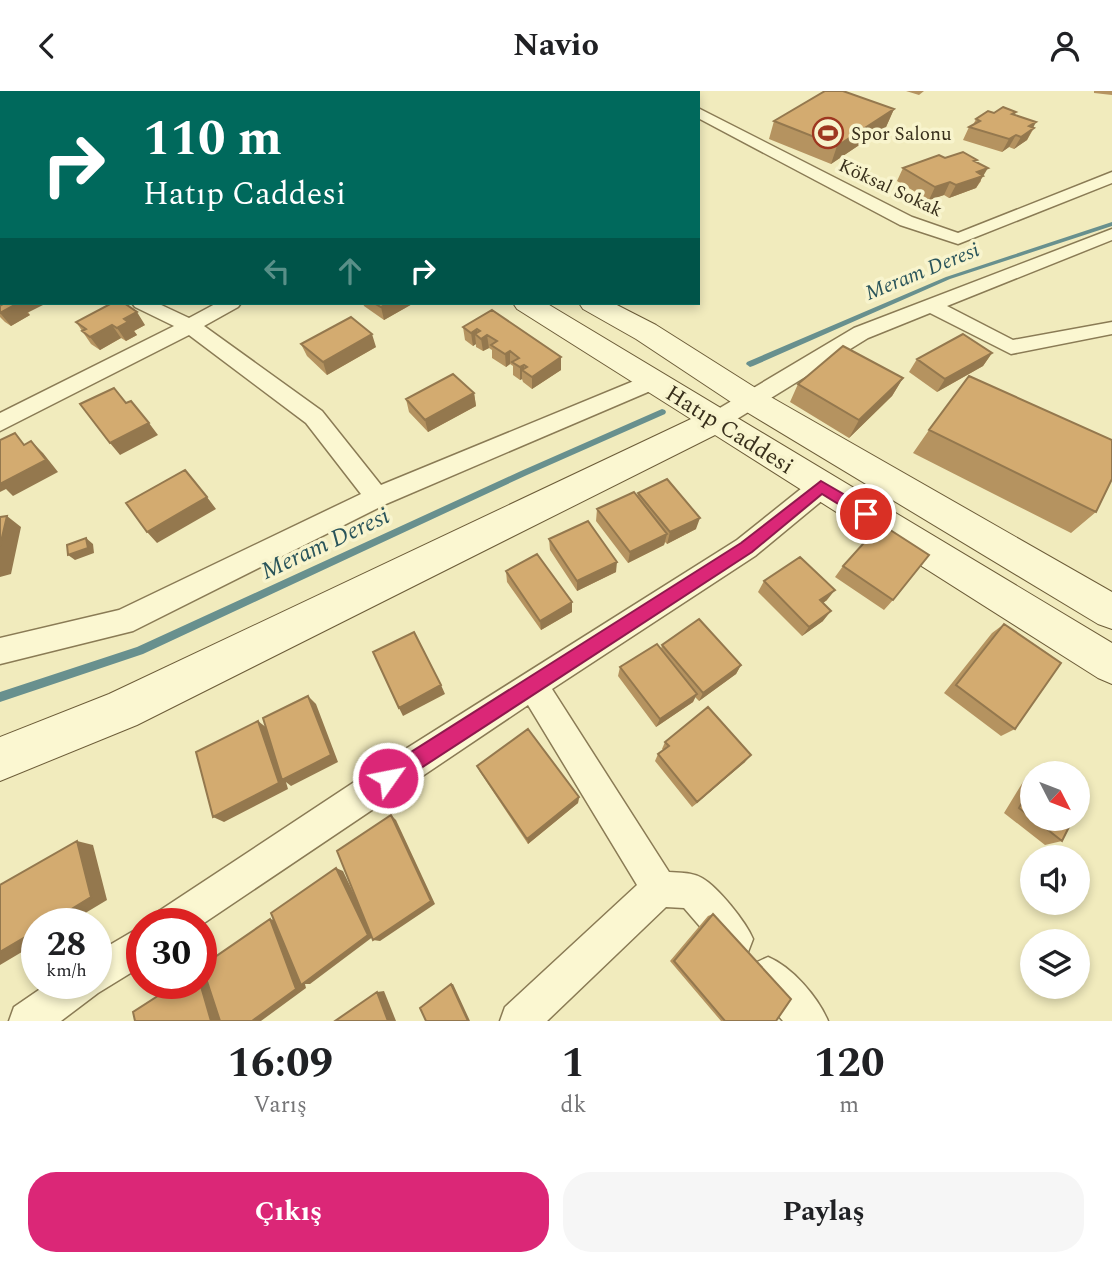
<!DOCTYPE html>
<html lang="tr">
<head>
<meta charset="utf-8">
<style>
  :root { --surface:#fff; --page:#f6f6f6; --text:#202124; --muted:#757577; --accent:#db2777 }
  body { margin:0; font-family:Spectral,serif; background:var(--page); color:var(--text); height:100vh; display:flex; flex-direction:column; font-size:26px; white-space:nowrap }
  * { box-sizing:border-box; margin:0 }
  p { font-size:23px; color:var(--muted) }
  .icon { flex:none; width:38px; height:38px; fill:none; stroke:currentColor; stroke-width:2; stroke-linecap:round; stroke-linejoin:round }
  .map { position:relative; height:930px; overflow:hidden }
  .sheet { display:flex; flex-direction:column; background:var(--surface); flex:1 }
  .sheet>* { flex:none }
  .guide { position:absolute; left:0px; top:0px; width:700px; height:214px; box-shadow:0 4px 10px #0003; background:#00695c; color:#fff; overflow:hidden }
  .needle { width:46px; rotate:132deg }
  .controls { position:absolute; left:1020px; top:670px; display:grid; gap:14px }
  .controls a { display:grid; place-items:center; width:70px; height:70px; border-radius:50%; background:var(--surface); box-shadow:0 4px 10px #0003; font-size:35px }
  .speed { position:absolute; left:21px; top:817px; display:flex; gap:14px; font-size:35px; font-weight:700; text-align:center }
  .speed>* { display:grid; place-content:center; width:91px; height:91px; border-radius:50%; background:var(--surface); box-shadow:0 4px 10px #0003; line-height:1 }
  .speed small { font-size:18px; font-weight:400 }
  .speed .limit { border:10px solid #d22; background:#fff; color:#111 }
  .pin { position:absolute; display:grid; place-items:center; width:60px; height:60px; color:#fff; margin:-30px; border:4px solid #fff; border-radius:50%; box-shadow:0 2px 7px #0007 }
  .me { position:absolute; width:77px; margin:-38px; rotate:57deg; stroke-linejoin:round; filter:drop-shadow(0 0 5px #0008) }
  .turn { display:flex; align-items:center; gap:24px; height:147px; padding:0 28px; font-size:32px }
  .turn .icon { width:91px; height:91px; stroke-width:2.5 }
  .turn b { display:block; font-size:49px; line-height:60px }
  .lanes { display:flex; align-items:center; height:66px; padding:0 28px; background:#0003; justify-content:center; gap:35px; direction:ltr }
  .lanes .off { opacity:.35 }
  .eta { display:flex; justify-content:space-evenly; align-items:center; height:119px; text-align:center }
  .eta b { font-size:42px; font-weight:700; line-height:49px }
  .button { display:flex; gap:14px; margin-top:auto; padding:14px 28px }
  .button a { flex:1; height:80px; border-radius:28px; background:var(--accent); color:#fff; font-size:28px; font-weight:700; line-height:80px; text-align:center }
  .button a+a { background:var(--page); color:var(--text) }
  header { display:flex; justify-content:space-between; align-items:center; height:91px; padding:0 28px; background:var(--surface); font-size:32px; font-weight:700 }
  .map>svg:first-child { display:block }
</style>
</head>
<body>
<header><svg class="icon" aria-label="back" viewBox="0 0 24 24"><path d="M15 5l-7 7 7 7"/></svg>Navio<svg class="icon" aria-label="person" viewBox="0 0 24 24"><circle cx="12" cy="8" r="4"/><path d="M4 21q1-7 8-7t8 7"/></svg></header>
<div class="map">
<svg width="1112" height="930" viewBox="0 0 1112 930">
  <rect width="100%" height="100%" fill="#f1ebbd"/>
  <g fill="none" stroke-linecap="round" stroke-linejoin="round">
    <path fill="#68908e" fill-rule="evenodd" d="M1112,131V135L950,188L753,275L750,276L746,273L747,271L946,186Z
      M662,318L665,319L666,321L665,323L527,384L143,563L0,611V601L137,556L521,380Z"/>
    <g stroke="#8a7b55" stroke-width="3">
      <path id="street" d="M163,0H182L162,2Z
        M670,0H687L669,2Z
        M698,17L912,126L958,142L1112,81V92L958,153L900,134L698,27Z
        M0,138H2V149H0Z
        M1112,138V149L947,215L1013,249L1112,231V243L1011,263L930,222L868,247L724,336L716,338L708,336L705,330L708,324L854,237Z
        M132,212H157L189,227L217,212H241L238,216L204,235L322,320L381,394L646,285L654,283L662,285L665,290L662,295L386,413L133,540L0,573V547L119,519L361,403L306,332L189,244L0,340V322L174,235L135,216Z
        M821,386L830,389L833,396L830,403L755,465L552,598L669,781C680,782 692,781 702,787C718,796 746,831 753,848L748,861L735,866L722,861L684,817L666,816L547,930H500L505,916L637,794L528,614L201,834L154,833L159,820L377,676L737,449L812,389Z
        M142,835V875L98,902L61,930H9L14,916L49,892H96V862Z
        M768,866C792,876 818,906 828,930H783L755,898L749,885L755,872Z"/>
    </g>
    <g stroke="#6c5c38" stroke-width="2">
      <path id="secondary" d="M105,0H125L126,2H106Z
        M145,0H165L166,2H146Z
        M0,20H2L0,33Z
        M513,212H546L1112,552V593L1098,587L715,344L137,634L0,690V646L109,603L691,328L517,218Z
        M579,212H613L656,234L762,301L1112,501V538L1098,533L740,317L636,248L583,218Z"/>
    </g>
    <use href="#street" fill="#fbf7d1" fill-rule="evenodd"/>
    <use href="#secondary" fill="#fbf7d1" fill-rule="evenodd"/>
  </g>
  <path fill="#b59360" d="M906,0H924L919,4Z
    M1094,0H1112V4L1094,2Z
    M894,18L886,36L831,73L769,48L774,30Z
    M1016,21L1014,24L1034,37L1027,49L1014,58L1009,56L1002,61L963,49L969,36L973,34L976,28L994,22Z
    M945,67L976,71L981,90L976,97L949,107L944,104L929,109L897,90L903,77Z
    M0,178L30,224L11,235L5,231L0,226Z
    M363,212H414L384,229L364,215Z
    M492,219L561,266V279L532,298L523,291L522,288L520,289L513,284V275L510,273L506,276L492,267V259L489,257L483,260L476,256V253L473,255L465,249L463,236Z
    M76,231L145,234L134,240L137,244L126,250L121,247L100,259L91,253Z
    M301,253L376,256L327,284L307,265Z
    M992,262L983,275L937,301L909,281L917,268Z
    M903,287L892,305L849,347L790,311L798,293Z
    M474,302L476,315L428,341L409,321L406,308Z
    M929,339L1096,421L1071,442L913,362Z
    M638,402L696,438L667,453L665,451L664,454L628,472L596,430L597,418L637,405Z
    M549,448L616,481L577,500L550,459Z
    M843,475L893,509L884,519L835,486Z
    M506,480L572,511V521L541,539L507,491Z
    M764,490L827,509L823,512V530L802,545L758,501Z
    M1004,533L1015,638L1001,645L944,602L992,542Z
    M662,554L741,574L736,583L699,610L695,606L693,611L656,636L618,585L620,576L661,558Z
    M665,651L745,671L692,716L655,670L658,663L663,659L662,658Z
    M477,675L579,706L578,712L528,753L480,681Z
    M1032,683V728H1073L1062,750L1045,754L1004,722L1026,686Z
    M713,823L776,930H721L670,870L708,825Z"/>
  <path fill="#94784e" d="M894,18L886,36L831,73L837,55Z
    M1036,31L1027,49L1014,58L1021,46L1029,35Z
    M1016,44L1009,56L1002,61L1009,48Z
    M988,77L976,97L949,107L956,94L977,81Z
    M950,91L944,104L929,109L935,96Z
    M17,212H47L27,222L30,224L11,235L0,222V214L5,220Z
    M389,212H414L384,229L381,216Z
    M137,221L145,234L134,240L137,244L126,250L117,237L124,228Z
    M112,234L121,247L100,259L90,246Z
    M477,238L478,245L475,243L476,253L473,255L471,242Z
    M372,243L376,256L327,284L323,271Z
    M487,244L489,257L483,260L481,248Z
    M510,260V273L506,276L505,263Z
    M992,262L983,275L937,301L945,288Z
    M561,266V279L532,298V286Z
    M524,274V280L522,279V288L520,289V276Z
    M903,287L892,305L849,347L859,329Z
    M474,302L476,315L428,341L425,329Z
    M149,332L158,344L120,364L110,352Z
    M31,350L43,362L58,381L13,405L6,398L0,401V390Z
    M207,406L216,418L157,452L147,441Z
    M7,425L21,436L11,483L0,486V455Z
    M700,427L696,438L667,453L670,441Z
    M667,443L664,454L628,472L630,461Z
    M86,447L93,453L94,462L75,469L68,464Z
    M617,471L616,481L577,500V490Z
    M835,499L827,509L813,519L820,509Z
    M572,511V521L541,539L540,530Z
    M831,520L823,530L802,545L809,536Z
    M741,574L736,583L699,610L703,602Z
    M441,594L445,603L403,625L399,617Z
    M697,603L693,611L656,636L660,628Z
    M308,605L316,613L338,671L291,695L286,691L288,698L224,731L213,726L258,630L267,637Z
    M751,664L745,671L692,716L697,711Z
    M579,706L578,712L528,753L527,748Z
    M391,724L396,729L435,813L380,850L373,849Z
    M77,750L93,754L107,809L67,833H47Z
    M336,777L343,780L374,845L310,893H305L306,897L261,930H252L270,828L280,830Z
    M37,839V852L0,874V861Z
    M201,881H210L225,930H211L200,892H201Z
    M451,893H453L470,930H468Z
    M384,900L396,930H388L377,901Z"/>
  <path fill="#d3ab70" stroke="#94784e" stroke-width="2" d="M602,0H638L634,2H605Z
    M825,0H843L894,18L837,55L774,30Z
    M1003,16L1016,21L1012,23L1036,31L1029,35L1034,37L1021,46L1016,44L1009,48L969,36L980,30L976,28L988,20L994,22Z
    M963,61L977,69L974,70L988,77L977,81L983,85L956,94L950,91L935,96L903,77L939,64L945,67Z
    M2,177V189L0,190V178Z
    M2,195V212H18L0,222V215L3,213L0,211V196Z
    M112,212H124L137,221L124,228L128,231L117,237L112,234L90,246L82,240L86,238L76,231Z
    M374,212H389L381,216Z
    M492,219L561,266L532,286L522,279L527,276L524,274L520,276L512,271L519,267L510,260L505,263L491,254L497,250L487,244L481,248L475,243L480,240L477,238L471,242L463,236Z
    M351,226L372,243L323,271L301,253Z
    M963,243L992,262L945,288L917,268Z
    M843,255L903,287L859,329L798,293Z
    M453,283L474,302L425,329L406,308Z
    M969,285L1112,349V388L1096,421L929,339Z
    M114,297L126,312L131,310L149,332L110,352L80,313Z
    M15,342L24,354L31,350L46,369L0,393V349Z
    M185,379L207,406L147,441L126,412Z
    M667,388L700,427L670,441L638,402Z
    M634,401L667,443L630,461L597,418Z
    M7,425L0,455V426Z
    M588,430L617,471L577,490L549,448Z
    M881,433L929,464L893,509L843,475Z
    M86,447L88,457L68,464L67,454Z
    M537,463L572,511L540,530L506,480Z
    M800,466L835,499L820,509L831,520L809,536L764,490Z
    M699,528L741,574L703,602L662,554Z
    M1004,533L1061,572L1015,638L956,594Z
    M414,541L441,594L399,617L373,561Z
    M657,553L697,603L660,628L620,576Z
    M308,605L331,664L282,689L263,627Z
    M708,616L751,664L697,711L658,663L669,655L665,651Z
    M258,630L279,692L213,726L196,661Z
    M528,638L579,706L527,748L477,675Z
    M1032,695V727L1019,717Z
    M1078,706L1083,710L1078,719Z
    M391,724L431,810L373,849L337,760Z
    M1034,728H1073L1062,750Z
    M77,750L91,806L47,833H37V839L0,861V794Z
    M336,777L368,844L301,894L271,822Z
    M713,823L791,908L776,930H725L674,870Z
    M270,828L296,898L252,930H220L202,875Z
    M178,892H200L211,930H135L133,921Z
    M451,893L468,930H426L420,917Z
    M377,901L388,930H335Z"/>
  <path fill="#db2777" stroke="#8e194d" stroke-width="2" d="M821,390L871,419L874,423L871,427H861L822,403L752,461L395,694L388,697L381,694L379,687L381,680L741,452Z"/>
  <defs>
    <g id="stadium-ring" transform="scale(1.575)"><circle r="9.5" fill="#f8f4cd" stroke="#9e3720" stroke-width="1.5"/><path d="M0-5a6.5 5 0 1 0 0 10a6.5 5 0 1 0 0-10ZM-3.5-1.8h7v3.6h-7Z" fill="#9e3720"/></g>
  </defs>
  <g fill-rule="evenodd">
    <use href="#stadium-ring" x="828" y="42"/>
  </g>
  <g text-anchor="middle" stroke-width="7" stroke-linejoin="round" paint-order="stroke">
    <g font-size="19" fill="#382f1b" stroke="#f8f4cd" text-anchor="start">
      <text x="851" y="49">Spor Salonu</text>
    </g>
    <g font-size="19" fill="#382f1b" stroke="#f8f4cd">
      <text transform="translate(891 96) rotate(25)" y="7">Köksal Sokak</text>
    </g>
    <g font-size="21" font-style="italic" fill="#29545a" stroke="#f8f4cd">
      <text transform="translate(922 180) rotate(-22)" y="7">Meram Deresi</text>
    </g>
    <g font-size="23" fill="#382f1b" stroke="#f8f4cd">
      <text transform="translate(730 338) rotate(32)" y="8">Hatıp Caddesi</text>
    </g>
    <g font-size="24" font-style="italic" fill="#29545a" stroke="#f8f4cd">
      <text transform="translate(325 452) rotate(-25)" y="8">Meram Deresi</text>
    </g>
  </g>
</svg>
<div class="controls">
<a><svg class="needle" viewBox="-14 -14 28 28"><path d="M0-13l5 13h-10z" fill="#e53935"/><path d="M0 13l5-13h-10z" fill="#757577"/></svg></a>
<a><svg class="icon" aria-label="sound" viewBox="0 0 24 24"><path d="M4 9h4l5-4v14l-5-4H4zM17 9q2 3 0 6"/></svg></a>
<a><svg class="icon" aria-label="layers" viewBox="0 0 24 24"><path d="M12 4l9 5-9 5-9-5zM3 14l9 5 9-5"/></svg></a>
</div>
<div class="speed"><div>28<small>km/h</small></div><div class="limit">30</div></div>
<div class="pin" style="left:866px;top:423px;background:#d93025"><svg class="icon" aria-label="arrive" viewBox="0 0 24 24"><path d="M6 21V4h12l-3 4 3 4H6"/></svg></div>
<svg class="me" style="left:388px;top:687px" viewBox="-20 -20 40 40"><circle r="17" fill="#db2777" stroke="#fff" stroke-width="3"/><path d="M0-11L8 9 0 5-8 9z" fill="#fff"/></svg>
<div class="guide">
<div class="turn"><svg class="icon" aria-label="right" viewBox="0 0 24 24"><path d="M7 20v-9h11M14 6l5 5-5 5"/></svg><div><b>110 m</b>Hatıp Caddesi</div></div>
<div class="lanes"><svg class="icon off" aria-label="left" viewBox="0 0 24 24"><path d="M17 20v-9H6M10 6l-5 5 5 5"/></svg><svg class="icon off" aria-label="ahead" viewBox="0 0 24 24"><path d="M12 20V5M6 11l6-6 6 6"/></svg><svg class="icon" aria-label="right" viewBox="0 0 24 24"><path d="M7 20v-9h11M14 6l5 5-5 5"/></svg></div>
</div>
</div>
<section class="sheet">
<div class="eta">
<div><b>16:09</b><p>Varış</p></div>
<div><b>1</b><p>dk</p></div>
<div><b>120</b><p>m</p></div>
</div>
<div class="button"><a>Çıkış</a><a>Paylaş</a></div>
</section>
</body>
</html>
